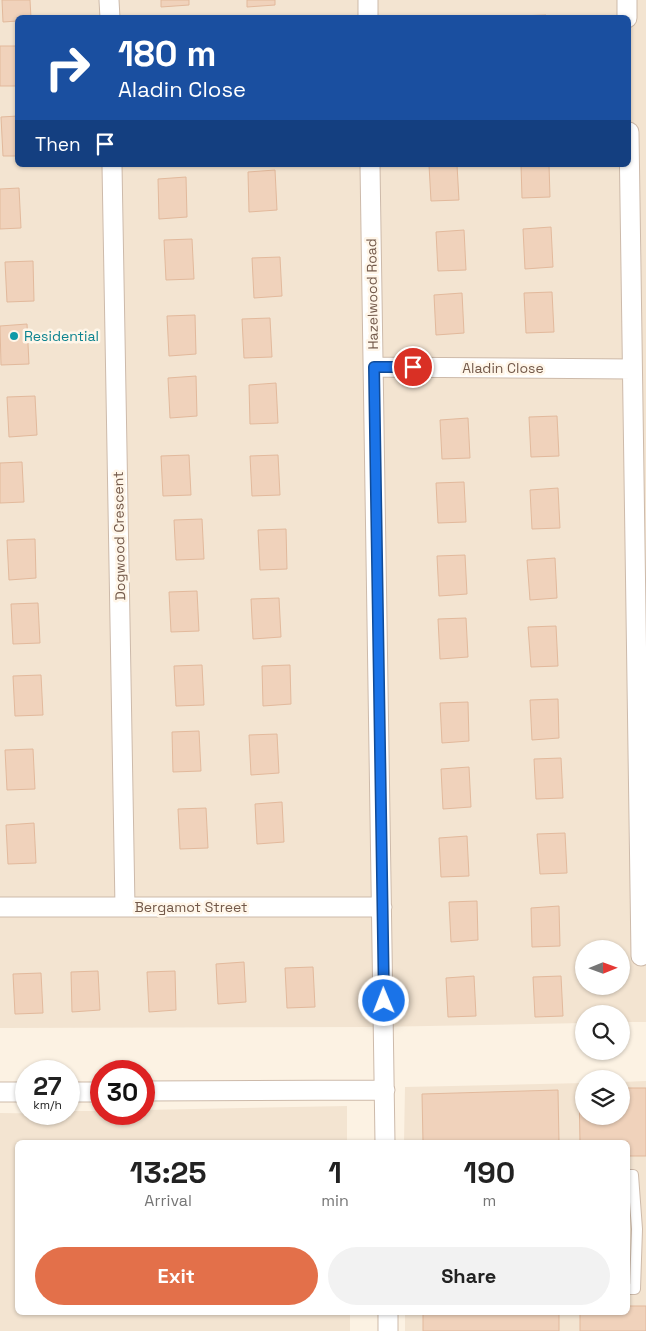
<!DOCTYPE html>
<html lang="en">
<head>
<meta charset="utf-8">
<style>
  :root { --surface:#fff; --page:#f2f2f2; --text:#222; --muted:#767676; --accent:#e3704a }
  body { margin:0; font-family:"Space Grotesk",sans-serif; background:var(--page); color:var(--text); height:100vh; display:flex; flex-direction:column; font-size:19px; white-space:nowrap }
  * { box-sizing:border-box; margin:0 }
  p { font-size:16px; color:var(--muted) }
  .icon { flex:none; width:28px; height:28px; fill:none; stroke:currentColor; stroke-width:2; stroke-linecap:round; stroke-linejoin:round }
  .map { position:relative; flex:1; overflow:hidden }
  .panel { position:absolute; left:15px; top:1140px; width:615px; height:175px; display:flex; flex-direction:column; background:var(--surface); border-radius:8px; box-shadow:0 1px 4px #0004 }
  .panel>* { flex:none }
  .banner { position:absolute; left:15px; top:15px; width:616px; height:152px; border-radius:8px; box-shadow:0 1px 4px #0004; background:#1a4fa0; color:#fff; overflow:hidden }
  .needle { width:32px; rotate:89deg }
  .controls { position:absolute; left:575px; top:940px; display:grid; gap:10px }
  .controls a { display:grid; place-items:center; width:55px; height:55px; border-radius:50%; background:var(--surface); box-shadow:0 1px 4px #0004; font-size:25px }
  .speed { position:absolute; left:15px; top:1060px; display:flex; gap:10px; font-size:25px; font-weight:700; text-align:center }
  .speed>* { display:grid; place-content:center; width:65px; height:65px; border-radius:50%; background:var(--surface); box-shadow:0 1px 4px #0004; line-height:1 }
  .speed small { font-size:12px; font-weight:400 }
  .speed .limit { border:8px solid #d22; background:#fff; color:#111 }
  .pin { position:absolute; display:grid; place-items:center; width:42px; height:42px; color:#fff; margin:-21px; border:2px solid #fff; border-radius:50%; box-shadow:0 1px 5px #0007 }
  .me { position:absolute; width:55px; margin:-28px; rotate:359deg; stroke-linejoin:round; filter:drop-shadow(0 0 4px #0008) }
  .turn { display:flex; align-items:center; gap:18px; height:105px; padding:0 20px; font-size:22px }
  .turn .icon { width:65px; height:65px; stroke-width:2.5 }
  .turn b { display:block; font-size:35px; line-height:42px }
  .then { display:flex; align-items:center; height:48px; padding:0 20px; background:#0003; gap:10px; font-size:19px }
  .eta { display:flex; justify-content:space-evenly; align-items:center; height:85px; text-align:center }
  .eta b { font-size:30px; font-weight:700; line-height:35px }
  .button { display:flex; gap:10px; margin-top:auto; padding:10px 20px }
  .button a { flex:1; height:58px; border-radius:30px; background:var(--accent); color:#fff; font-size:20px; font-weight:700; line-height:58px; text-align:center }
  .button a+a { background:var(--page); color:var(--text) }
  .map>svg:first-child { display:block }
</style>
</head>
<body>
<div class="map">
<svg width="646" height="1331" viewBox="0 0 646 1331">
  <rect width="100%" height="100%" fill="#fcf2e3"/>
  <path fill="#f3e4d1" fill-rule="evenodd" d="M0,0H646V1022H621V1014H584V1023L374,1027L0,1028ZM18,18H629V165H18ZM584,949H621V986H584Z
    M646,1081V1331H405V1313L628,1312V1142H404L405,1087L584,1083V1116H621V1082Z
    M347,1106V1142H18V1312L350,1313V1331H0V1113L69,1114V1111H101V1114H144V1110Z"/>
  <path fill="#f0d2bb" stroke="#e2b99c" d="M2,0H30L31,18H18V21L3,22Z
    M161,0H189V5L161,7Z
    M247,0H275V5L247,7Z
    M546,15V18H518V16Z
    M0,46H18V86H0Z
    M18,116V156H3L1,117Z
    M429,165H457L459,200L431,201Z
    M521,165H549L550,197L522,198Z
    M275,170L277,210L249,212L248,172Z
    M186,177L187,217L159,219L158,179Z
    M19,188L21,228L0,229V189Z
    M551,227L553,267L525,269L523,229Z
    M464,230L466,270L438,271L436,232Z
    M192,239L194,279L166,280L164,240Z
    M280,257L282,296L254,298L252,258Z
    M33,261L34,301L7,302L5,262Z
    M552,292L554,332L526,333L524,293Z
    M462,293L464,333L436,335L434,295Z
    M195,315L196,354L169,356L167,316Z
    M270,318L272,357L244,358L242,319Z
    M27,324L29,364L1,365L0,326Z
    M196,376L197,416L170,418L168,378Z
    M276,383L278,423L250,424L249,385Z
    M35,396L37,435L9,437L7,397Z
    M557,416L559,456L531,457L529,417Z
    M468,418L470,458L442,459L440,420Z
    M189,455L191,495L163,496L161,456Z
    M278,455L280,495L252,496L250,456Z
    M22,462L24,502L0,503V463Z
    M464,482L466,522L438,523L436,483Z
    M558,488L560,528L532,529L530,490Z
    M202,519L204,559L176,560L174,520Z
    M286,529L287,569L260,570L258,530Z
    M35,539L36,578L9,580L7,540Z
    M465,555L467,594L439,596L437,556Z
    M555,558L557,598L530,600L527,560Z
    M197,591L199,631L171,632L169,592Z
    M279,598L281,637L253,639L251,599Z
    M38,603L40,643L13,644L11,604Z
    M466,618L468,657L440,659L438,619Z
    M556,626L558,666L531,667L528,627Z
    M202,665L204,705L176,706L174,666Z
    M290,665L291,704L263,706L262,666Z
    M41,675L43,715L15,716L13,676Z
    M558,699L559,738L532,740L530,700Z
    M468,702L469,741L442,743L440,703Z
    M199,731L201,771L173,772L172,732Z
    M277,734L279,773L251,775L249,735Z
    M33,749L35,789L7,790L5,750Z
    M561,758L563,798L536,799L534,759Z
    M469,767L471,807L443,809L441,769Z
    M282,802L284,842L257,844L255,804Z
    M206,808L208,848L180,849L178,809Z
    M34,823L36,863L8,864L6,825Z
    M565,833L567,873L540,874L537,834Z
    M467,836L469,876L441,877L439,838Z
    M477,901L478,940L451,942L449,902Z
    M559,906L560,946L532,947L531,908Z
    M244,962L246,1002L218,1004L216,964Z
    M313,967L315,1007L287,1008L285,968Z
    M98,971L100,1010L72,1012L71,972Z
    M175,971L176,1010L149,1012L147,972Z
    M41,973L43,1013L15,1014L13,974Z
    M474,976L476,1016L448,1017L446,978Z
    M561,976L563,1016L535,1017L533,977Z
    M621,1088H646V1156H628V1142H580L579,1089H584V1116H621Z
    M558,1090L559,1142H423L422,1094Z
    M628,1306H646V1331H580V1312H628Z
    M423,1312H559V1331H423Z"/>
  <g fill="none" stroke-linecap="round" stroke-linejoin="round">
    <g stroke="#cdbaaa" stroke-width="12">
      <path id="lane" d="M628,1175H633L637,1229L635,1289H628"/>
    </g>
    <g stroke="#cdbaaa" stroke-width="21">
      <path id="street" d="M109,0L110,18
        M368,0V18
        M627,0V18
        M629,132L641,956
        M112,165L125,907
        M370,165L385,1142
        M374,367L632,369
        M0,907H382
        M144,1091L385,1090
        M0,1092H26
        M69,1092H101
        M388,1312V1331"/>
    </g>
    <use href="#lane" stroke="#fff" stroke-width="10"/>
    <use href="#street" stroke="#fff" stroke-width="19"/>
  </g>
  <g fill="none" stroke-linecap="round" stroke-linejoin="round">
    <g stroke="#114b97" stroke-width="12">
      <path id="route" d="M384,1001L374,367H413"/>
    </g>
    <use href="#route" stroke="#1a73e8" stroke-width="9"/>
  </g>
  <circle fill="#0f9aa8" stroke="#fff6e9" stroke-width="2" cx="14" cy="336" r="5"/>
  <g text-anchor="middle" stroke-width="5" stroke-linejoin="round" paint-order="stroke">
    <g font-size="14" fill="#73594a" stroke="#fff6e9">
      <text transform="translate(372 294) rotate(-91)" y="5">Hazelwood Road</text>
      <text x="503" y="373">Aladin Close</text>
      <text transform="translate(119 536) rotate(-91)" y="5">Dogwood Crescent</text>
      <text x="191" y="912">Bergamot Street</text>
    </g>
    <g font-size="14" fill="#0d838f" stroke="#fff6e9" text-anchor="start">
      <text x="24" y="341">Residential</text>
    </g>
  </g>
</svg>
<div class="controls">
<a><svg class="needle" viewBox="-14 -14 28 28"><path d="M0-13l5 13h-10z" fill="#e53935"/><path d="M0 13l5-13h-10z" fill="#767676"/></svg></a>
<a><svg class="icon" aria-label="search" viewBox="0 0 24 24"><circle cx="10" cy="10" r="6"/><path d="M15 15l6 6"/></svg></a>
<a><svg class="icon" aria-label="layers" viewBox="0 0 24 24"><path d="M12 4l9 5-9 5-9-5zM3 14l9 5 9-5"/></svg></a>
</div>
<div class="speed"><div>27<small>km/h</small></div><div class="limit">30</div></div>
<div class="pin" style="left:413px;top:367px;background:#d93025"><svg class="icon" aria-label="arrive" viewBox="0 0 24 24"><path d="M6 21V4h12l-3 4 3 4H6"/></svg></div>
<svg class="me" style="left:384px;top:1001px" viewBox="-20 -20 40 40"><circle r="17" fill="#1a73e8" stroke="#fff" stroke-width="3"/><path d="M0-11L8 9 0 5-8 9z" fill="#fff"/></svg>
<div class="banner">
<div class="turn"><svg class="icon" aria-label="right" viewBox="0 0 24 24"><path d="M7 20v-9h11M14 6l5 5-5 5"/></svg><div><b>180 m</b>Aladin Close</div></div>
<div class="then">Then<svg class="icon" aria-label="arrive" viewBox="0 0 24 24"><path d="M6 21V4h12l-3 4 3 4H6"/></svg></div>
</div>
<section class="panel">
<div class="eta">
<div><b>13:25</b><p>Arrival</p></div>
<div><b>1</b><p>min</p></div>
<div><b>190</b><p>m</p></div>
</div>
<div class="button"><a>Exit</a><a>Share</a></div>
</section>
</div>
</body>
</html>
